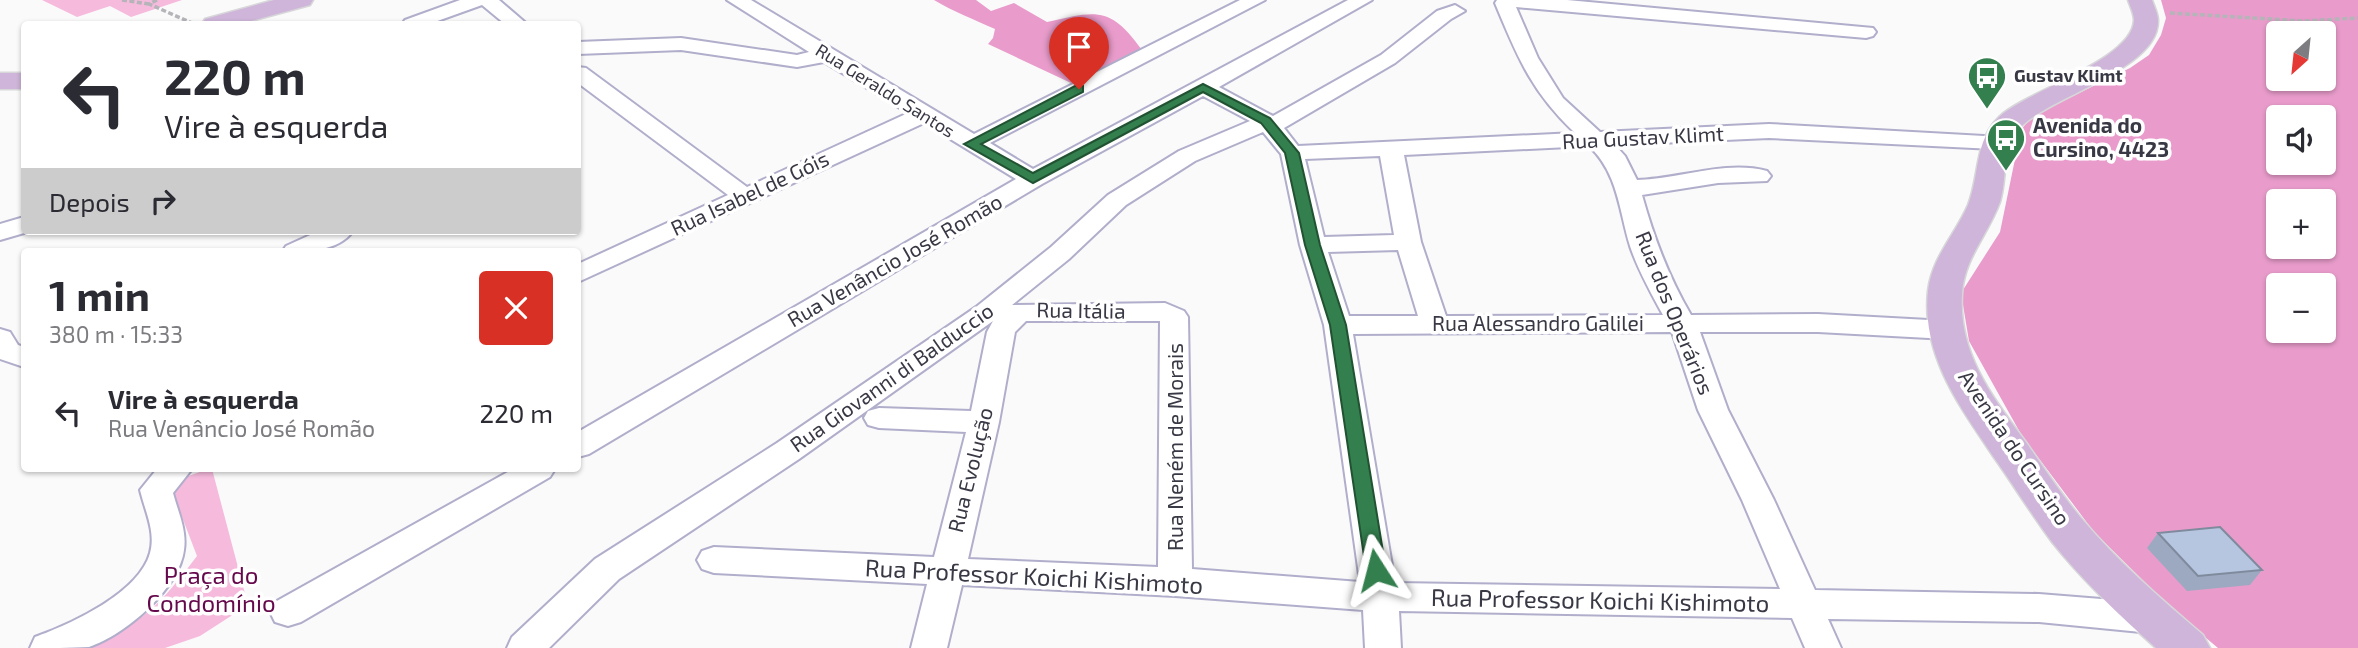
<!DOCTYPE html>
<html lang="pt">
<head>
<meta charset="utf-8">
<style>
  :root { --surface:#fff; --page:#f7f7f7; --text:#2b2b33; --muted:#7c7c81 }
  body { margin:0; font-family:"Exo 2",sans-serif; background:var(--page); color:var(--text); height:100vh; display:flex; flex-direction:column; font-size:26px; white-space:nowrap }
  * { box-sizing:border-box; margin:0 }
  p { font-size:23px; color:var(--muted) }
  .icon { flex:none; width:38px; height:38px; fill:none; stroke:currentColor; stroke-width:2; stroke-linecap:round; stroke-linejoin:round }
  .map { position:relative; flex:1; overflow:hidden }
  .side { position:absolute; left:21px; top:248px; width:560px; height:224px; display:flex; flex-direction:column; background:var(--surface); border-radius:7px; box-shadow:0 2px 5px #0004 }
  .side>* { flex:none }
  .hud { position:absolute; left:21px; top:21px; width:560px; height:214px; border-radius:7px; box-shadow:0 2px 5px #0004; background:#fff; color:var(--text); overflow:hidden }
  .needle { width:46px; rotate:207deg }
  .buttons { position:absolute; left:2266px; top:21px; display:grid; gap:14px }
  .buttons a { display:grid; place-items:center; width:70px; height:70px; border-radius:7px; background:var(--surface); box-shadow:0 2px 5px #0004; font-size:35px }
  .pin { position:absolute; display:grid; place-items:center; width:60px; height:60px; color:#fff; margin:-72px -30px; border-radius:50% 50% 50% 0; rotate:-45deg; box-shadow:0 0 7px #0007 }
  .pin .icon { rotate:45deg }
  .me { position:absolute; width:77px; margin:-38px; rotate:351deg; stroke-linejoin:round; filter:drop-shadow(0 0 5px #0008) }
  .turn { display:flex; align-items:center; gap:24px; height:147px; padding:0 28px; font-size:32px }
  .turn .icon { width:91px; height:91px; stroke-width:2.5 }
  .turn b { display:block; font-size:49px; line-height:60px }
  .then { display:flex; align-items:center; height:66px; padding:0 28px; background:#0003; gap:14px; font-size:26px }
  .round { display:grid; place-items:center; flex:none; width:74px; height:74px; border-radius:7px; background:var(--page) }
  .overview { display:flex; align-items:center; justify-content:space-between; height:119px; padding:0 28px }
  h1 { font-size:42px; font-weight:700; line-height:52px }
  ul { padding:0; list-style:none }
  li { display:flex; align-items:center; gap:21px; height:91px; padding:0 28px }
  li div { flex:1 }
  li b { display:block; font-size:26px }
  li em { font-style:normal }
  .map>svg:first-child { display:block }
</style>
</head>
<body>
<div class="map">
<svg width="2358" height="648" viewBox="0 0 2358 648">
  <rect width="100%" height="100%" fill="#fafafa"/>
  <path fill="#f6badd" d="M42,0H182L131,17L110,6L77,17Z
    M208,469H212L248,605L200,636L165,648H86C143,623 160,605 197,556L169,483Z"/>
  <path fill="#e99ccb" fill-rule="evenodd" d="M934,0H976L991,11L1014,3L1047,22C1096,11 1110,5 1142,50L1071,83L988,44L993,38L995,29C973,19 954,12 934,0Z
    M2161,0H2358V648H2218L2175,612L2094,532L2022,436L1969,341L1961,293L2000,232L2021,130L2032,116L2130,68L2149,55L2161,35L2166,18ZM2278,33H2324V79H2278ZM2278,117H2324V163H2278ZM2278,201H2324V247H2278ZM2278,285H2324V331H2278Z"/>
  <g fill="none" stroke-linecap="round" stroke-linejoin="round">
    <g stroke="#b0aecb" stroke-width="4">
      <path id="minor" d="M460,0H499L527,24H505L482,5L429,24H402L405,20Z
        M727,0H751L974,134L1240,0H1265L990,143L1033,169L1348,0H1372L1219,87L1273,116L1381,55L1437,11L1455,5L1465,11L1451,19L1395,63L1284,128L1298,146L1575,133C1531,91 1518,58 1495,3L1497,0H1567L1873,28L1876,32L1873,36L1866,38L1516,7L1538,58L1563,98L1600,132L1769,124L2002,137L2006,142L2002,147L1994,149L1769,138L1615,145L1625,156L1637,180C1680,179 1725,160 1767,171L1771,176L1767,181L1718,183L1642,195C1654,238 1668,276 1691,315L1818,314L1947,321L1957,324L1961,330L1957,336L1947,339L1818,332H1700L1728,410L1774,500L1815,590L2039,594L2151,603L2164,608L2169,618L2164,628L2151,633L2039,622L1828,619L1841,648H1805L1792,618L1399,611L1401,648H1365L1363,610L1175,596L962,585L947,648H911L927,584L714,573L702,569L697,560L702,551L714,547L934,557L966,432L879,428L868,425L864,418L868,411L879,408L971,411L987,332L993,321L799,459L619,579L549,648H507L512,637L595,559L777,443L976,307L1051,247L1108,195L1179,151L1250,121L1203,96L1042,184L589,454L578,457V432L1016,179L924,123L578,282V264L728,195L578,83V67L586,68L747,187L908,113L824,62L797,67L681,50L578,54V42L681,38L797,55L809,52ZM1263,132L1281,154L1300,245L1324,325L1360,582L1192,569L1188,317L1184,311L1165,303L1012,305L1069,259L1126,205L1195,161ZM1589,146C1618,173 1619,210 1630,246C1638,270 1651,293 1663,315L1446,316L1421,242L1404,155ZM1380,156L1394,235L1324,237L1305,159ZM1398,250L1418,316H1349L1328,252ZM1026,321H1160L1158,567L968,559L999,422L1015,332ZM1672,332L1698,410L1742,500L1780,589L1395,583L1353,334Z
        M24,217V231H31L0,240V224Z
        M319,231H353C338,252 305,252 282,252L286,246Z
        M0,329L10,332L18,345L24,347V367L0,359Z
        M157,469H192L173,493C178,512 187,530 184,550C179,589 125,635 89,647C72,648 47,648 30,648L35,637C71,624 139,593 150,553C156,532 145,511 140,490Z
        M513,469H555L550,477L301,622L288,626L275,622L270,612L275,602Z"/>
    </g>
    <g stroke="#d7d7da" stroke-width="3">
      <path id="major" d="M274,0H313L310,5L240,24H202L205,19Z
        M2128,0H2152C2154,6 2158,14 2158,20C2160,71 2044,97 2017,131C2002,150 2007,180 2000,202C1988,235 1964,258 1962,294C1958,355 1994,399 2028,445C2045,470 2062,495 2081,518C2117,561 2160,598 2203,635L2210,648H2156C2119,615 2083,581 2052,542C2032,515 2014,486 1995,459C1961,408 1921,356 1928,291C1932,257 1955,235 1968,205C1980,175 1974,141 1999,117C2026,91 2133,60 2134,20C2134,14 2130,6 2128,0Z
        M0,73H24V89H0Z"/>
    </g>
    <path stroke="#b4b4b9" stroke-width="3.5" stroke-dasharray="5 2.5" stroke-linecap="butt" d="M122,0L149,4
      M157,0L149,4L192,23
      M2170,13L2304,21L2358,18"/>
    <use href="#minor" fill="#fff" fill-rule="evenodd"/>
    <use href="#major" fill="#ceb5d9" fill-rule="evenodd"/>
  </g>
  <path fill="#9da9c1" d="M2158,533L2262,570L2250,585L2187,591L2147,548Z"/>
  <path fill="#b6c5e0" stroke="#7f8a9d" stroke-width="2" d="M2220,527L2262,570L2198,576L2158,533Z"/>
  <path fill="#337f4e" stroke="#215333" stroke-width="2" d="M1203,84L1270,118L1299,153L1320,245L1346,325L1386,570L1383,575H1369L1366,570L1330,325L1305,245L1285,153L1261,123L1203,92L1033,183L964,144L1075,86H1083V92L981,144L1033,173Z"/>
  <defs>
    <g id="bus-pin" transform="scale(2.0125)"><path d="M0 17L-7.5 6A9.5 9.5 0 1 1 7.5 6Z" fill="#337f4e" stroke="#fff"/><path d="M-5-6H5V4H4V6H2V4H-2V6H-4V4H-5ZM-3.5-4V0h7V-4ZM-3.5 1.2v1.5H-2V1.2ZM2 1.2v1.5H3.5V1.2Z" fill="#fff"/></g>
  </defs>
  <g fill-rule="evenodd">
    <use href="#bus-pin" x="1987" y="76"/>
    <use href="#bus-pin" x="2006" y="138"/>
  </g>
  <g text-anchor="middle" stroke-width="7" stroke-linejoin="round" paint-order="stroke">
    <g font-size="18" font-weight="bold" fill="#393945" stroke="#fff" text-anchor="start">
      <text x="2014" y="82">Gustav Klimt</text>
    </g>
    <g font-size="18" fill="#393945" stroke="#fff">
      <text transform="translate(885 91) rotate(32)" y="6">Rua Geraldo Santos</text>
    </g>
    <g font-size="21" font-weight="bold" fill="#393945" stroke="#fff" text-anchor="start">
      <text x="2033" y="133">Avenida do<tspan x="2033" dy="24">Cursino, 4423</tspan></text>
    </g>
    <g font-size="21" fill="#393945" stroke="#fff">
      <text transform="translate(1643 138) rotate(-3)" y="7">Rua Gustav Klimt</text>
      <text transform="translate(750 194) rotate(-25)" y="7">Rua Isabel de Góis</text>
      <text transform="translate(895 261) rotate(-30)" y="7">Rua Venâncio José Romão</text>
      <text transform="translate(1081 311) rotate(1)" y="7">Rua Itália</text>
      <text transform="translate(1674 313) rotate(68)" y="7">Rua dos Operários</text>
      <text x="1538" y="331">Rua Alessandro Galilei</text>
      <text transform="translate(892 378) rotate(-35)" y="7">Rua Giovanni di Balduccio</text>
      <text transform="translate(1176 447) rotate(-90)" y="7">Rua Neném de Morais</text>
      <text transform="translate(2014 448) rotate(56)" y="7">Avenida do Cursino</text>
      <text transform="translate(971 470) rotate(-76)" y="7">Rua Evolução</text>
    </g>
    <g font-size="24" fill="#65094c" stroke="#fff">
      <text x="211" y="584">Praça do<tspan x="211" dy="28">Condomínio</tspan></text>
    </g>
    <g font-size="24" fill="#393945" stroke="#fff">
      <text transform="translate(1034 577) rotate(3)" y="8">Rua Professor Koichi Kishimoto</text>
      <text transform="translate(1600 601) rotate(1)" y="8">Rua Professor Koichi Kishimoto</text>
    </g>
  </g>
</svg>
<div class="buttons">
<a><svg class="needle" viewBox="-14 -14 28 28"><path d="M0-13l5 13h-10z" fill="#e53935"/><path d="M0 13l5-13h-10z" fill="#7c7c81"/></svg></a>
<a><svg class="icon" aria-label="sound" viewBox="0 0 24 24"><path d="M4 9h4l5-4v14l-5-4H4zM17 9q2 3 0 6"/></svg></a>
<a>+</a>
<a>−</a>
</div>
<div class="pin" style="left:1079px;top:89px;background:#d93025"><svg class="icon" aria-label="arrive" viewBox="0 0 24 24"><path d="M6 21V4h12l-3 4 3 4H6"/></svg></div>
<svg class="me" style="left:1376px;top:570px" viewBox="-20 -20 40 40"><path d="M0-17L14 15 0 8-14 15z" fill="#337f4e" stroke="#fff" stroke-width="4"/></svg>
<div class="hud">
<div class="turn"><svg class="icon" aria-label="left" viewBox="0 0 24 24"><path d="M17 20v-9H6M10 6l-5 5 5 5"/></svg><div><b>220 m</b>Vire à esquerda</div></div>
<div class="then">Depois<svg class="icon" aria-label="right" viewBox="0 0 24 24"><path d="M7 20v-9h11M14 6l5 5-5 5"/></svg></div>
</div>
<section class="side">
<div class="overview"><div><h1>1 min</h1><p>380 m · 15:33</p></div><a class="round" style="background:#d93025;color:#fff"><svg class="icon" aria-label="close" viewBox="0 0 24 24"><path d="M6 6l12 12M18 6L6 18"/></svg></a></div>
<ul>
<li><svg class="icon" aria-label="left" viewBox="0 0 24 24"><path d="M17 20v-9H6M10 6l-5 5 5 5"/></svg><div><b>Vire à esquerda</b><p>Rua Venâncio José Romão</p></div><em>220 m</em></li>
</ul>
</section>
</div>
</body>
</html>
